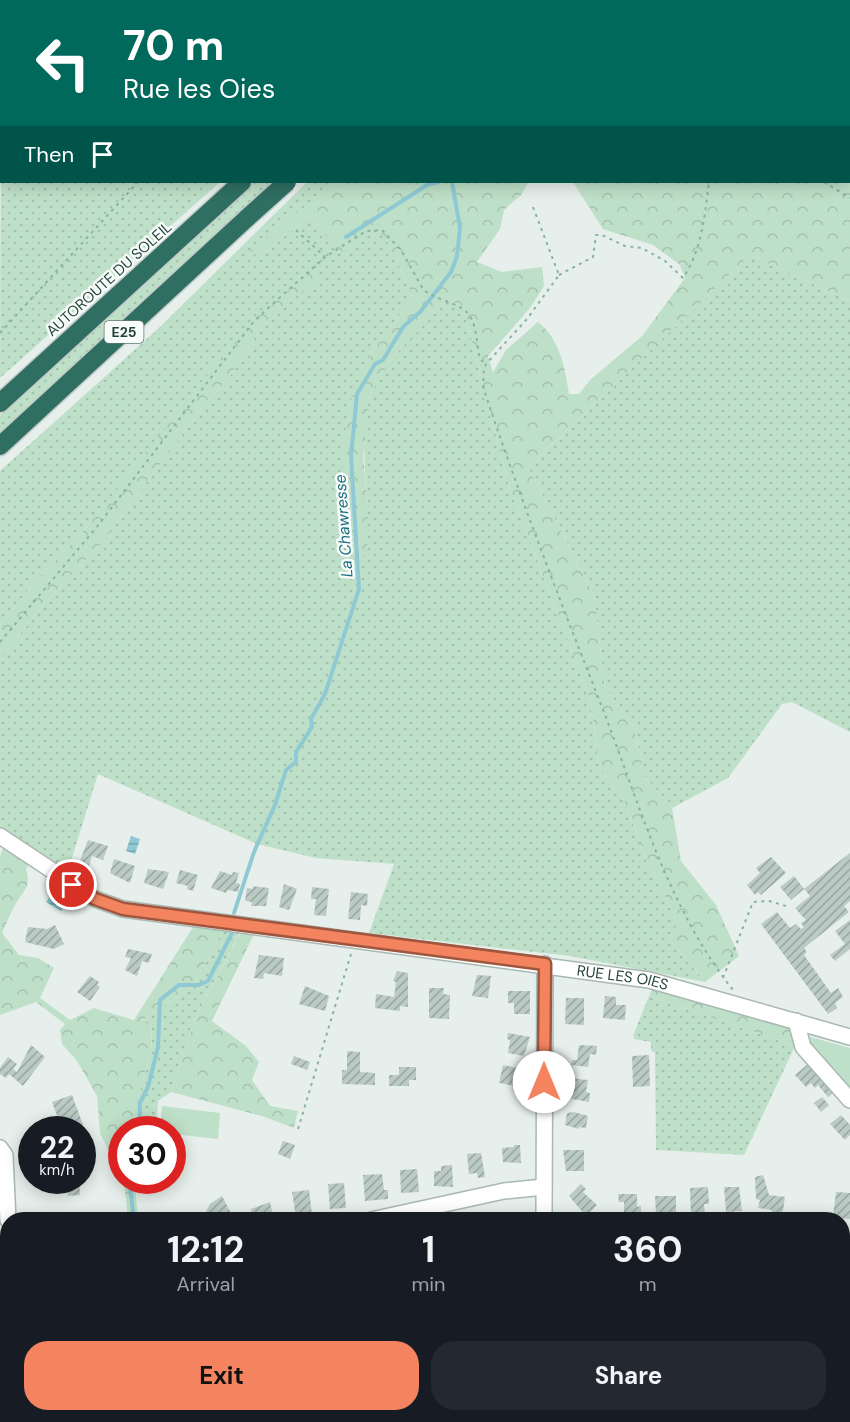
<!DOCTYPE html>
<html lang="en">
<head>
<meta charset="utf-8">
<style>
  :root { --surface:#171b24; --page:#242831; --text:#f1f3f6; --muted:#9ea1a6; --accent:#f4845f }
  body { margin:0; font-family:"DM Sans",sans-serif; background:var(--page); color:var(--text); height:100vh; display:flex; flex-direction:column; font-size:22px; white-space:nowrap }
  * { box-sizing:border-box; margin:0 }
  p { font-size:20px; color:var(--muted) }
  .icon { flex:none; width:33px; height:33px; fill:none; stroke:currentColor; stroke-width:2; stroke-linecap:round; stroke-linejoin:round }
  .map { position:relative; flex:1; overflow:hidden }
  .panel { position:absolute; left:0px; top:1212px; width:850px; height:210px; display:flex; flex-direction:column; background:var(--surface); border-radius:24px 24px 0 0; box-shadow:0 3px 15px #0003 }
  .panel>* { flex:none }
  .hud { position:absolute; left:0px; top:0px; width:850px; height:183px; box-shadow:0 3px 15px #0003; background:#00695c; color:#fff; overflow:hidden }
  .speed { position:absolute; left:18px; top:1116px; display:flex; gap:12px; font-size:30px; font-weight:700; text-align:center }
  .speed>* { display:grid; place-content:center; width:78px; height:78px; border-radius:50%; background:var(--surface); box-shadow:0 3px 15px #0003; line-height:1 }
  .speed small { font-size:15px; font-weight:400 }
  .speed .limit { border:9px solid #d22; background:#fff; color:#111 }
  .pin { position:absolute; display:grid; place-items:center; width:51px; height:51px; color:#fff; margin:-26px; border:3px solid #fff; border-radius:50%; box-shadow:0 2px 6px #0007 }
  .me { position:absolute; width:66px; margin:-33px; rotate:0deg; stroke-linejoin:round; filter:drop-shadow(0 0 4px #0008) }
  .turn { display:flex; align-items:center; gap:21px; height:126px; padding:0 24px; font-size:27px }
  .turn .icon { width:78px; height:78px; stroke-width:2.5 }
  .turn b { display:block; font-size:42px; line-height:51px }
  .then { display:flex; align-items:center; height:57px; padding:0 24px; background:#0003; gap:12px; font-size:22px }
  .eta { display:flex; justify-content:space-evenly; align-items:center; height:102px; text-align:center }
  .eta b { font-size:36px; font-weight:700; line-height:42px }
  .primary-button { display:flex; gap:12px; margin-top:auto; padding:12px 24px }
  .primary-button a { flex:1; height:69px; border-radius:24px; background:var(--accent); color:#111; font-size:24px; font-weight:700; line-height:69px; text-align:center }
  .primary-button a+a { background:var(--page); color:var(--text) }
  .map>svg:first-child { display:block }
</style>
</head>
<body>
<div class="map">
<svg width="850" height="1422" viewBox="0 0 850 1422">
  <defs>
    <pattern id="grass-dots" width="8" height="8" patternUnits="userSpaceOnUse" patternTransform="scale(1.5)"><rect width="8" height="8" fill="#bfe0c8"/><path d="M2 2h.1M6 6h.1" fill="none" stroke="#a4c1ad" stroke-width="1.8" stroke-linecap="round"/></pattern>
    <pattern id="forest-crowns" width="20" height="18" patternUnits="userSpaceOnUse" patternTransform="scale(1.5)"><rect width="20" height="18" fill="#bfe0c8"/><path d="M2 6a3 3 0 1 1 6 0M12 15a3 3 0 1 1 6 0" fill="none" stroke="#a4c1ad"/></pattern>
    <pattern id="water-rules" width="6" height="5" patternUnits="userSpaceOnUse" patternTransform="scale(1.5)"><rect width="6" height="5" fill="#8ec9d4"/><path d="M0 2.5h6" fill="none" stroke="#74a5ad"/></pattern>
    <pattern id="building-hatch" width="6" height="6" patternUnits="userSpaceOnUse" patternTransform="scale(1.5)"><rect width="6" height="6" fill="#bbcac4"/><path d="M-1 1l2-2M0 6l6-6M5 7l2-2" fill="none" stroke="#98a6a0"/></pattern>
  </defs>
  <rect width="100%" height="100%" fill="#e6efeb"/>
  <path fill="url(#grass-dots)" d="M287,0H404L286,2Z
    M1,88L2,182H220L0,378Z
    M254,182H276L0,437V415Z
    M307,182H335L260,255L311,216L332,244L375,229L385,236L413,296L370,355L342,450V505L338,526L368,504C365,479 360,418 370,395C387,358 419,328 448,300L463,306L508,483L590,699L599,766L624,800L645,857L678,923L669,939L705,982L570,956L369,933L394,864L316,858L257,844L98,774L67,874L0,832V659L46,602L100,545L207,401L226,382L266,321L258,316L87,527L31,586L0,626V471L160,327Z
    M750,255L850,301V732L792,702L782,704L728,778L672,808L642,773L641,755L634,728L605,687L594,595L528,467Z
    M224,929H242L195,1019L171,1092L158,1101L156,1129H146L141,1126L138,1097L151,1053L152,1025L140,1022L192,987Z
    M649,996L795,1046L744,1155L656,1150L655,1052L651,1051V1042L634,1039L633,1036Z
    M7,1403L8,1414H211L217,1422H0V1404Z"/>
  <path fill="url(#forest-crowns)" d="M0,0H287L2,2L0,89Z
    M540,0H850V301L750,255L528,467L594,595L605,687L634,728L641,755L642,773L672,808L681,861L716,905L739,956L705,982L669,939L678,923L645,857L624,800L599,766L590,699L508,483L463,306L448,300L393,357L369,397L363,458L368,504L367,552L356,562L338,526L342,505V450L350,402L370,355L413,296L385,237L375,229L343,252L332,244L311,216L260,255L246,254L335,182H528L522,194L504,210L500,229L477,262L502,272L542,267L544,286L530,308L488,356L493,372L506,350L538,322C560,339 565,368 569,394H579L590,380L642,336L685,278L680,265L653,245L603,229L573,182H849V2Z
    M313,270L321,277L266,321L226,382L207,401L100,545L46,602L0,659V626L31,586L87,527L219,360L258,316Z
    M4,845L29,861L26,870C32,887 22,892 15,905C10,914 6,924 2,933L19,955L38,958L54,968L40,998L70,1020L94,1008L134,1020L195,924L224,929L192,987L141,1021L152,1025L151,1053L138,1097L141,1126L146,1129L122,1130L121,1176L100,1133L97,1096L77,1061L62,1044L60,1030L65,1024L36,1002L0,1015V856Z
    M242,930L255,932L212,1021L246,1046L259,1062L252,1080L270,1106L298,1111L294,1128L262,1116L171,1092L195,1019Z
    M653,987L796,1027L795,1046L649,996Z
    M124,1181H140L135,1184L138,1219H128Z"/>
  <path fill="#bfe0c8" d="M807,1036L850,1048V1094L805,1038Z
    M162,1106L220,1113L218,1139L173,1134L172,1130L160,1129Z"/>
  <path fill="url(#water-rules)" d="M131,836L140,839L135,854L126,851Z
    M51,895L65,905L61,911L46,902Z"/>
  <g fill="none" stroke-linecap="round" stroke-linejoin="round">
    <path stroke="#8ec9d4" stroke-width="4" d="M346,237L427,185L438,182
      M234,913L254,852L275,805L286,770L296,762V752L312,727L311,719L325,694L359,589L351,456L357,394L375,364L383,360L403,327L421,311L451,272L457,256L460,228L452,182
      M139,1130L140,1103L148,1087L158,1047L160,1000L179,985H199L208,981L232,933
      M129,1180L134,1220
      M146,1422V1414"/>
  </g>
  <path fill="url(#building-hatch)" d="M88,840L108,846L103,860L92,856L89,866L79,863Z
    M850,853V901L844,906L849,912L804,948L807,952L804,955L831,993L838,988L843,997L835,1003L837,1008L828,1014L761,924L777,912L790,928L796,924L801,929L804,927L801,923L806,920L795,908L810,896L804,889Z
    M771,857L786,873L761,895L758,892L755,895L747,885L760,873L756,868Z
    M114,859L135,866L130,883L110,873Z
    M148,869L169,872L163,889L144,883Z
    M180,870L198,875L193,891L187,889L188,886L176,883Z
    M220,871L232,875L233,872L239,873L236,883L240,884L238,892L228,890L226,893L211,888Z
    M794,876L804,889L791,900L780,887Z
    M284,884L297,889L289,910L279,907Z
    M253,886L269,888L266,906H251L252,902L245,901L247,888L253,889Z
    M312,887L329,889L326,916L314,915L316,899H311Z
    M351,892L368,894L367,906L361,905L360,920L348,919Z
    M850,920V949L835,961L830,955L845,944L835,931Z
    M55,925L64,944L54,949L25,942L28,927L47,929Z
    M128,949L152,954L149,963L142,961L137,976L125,970L131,958L125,957Z
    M259,955L284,958L282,976L264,973L263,979L254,978Z
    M397,971L408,973V1007L400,1006V1011L375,1008L376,994L394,997L396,982L393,981Z
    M477,975L491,976L488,998L472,996Z
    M90,976L99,982L97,985L100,987L90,1001L77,992Z
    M305,986L329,996L325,1011L299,1004Z
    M429,988H444L443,994L450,995L449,1019L429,1018Z
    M508,991H530V1014H514V1003H508Z
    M605,996L616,997V1005H626L625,1020L603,1018Z
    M566,998H584V1025L565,1024Z
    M508,1033L530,1037L524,1056L508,1053L510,1040L507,1039Z
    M31,1045L45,1057L23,1086L9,1074L6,1078L0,1074V1068L8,1057L17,1064L13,1069L17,1072Z
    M579,1045L597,1046L596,1055L590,1054L588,1067L571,1065L572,1060H577Z
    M347,1051L360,1052V1072L375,1073V1085L342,1084V1070H347Z
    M649,1055L650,1086L633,1087L632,1056Z
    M294,1056L310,1062L307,1070L291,1064Z
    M809,1063L835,1091L828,1097L818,1085L815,1088L811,1083L806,1087L795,1075Z
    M503,1065L526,1070L522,1087L499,1083Z
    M399,1067H416V1080H409V1086H389V1075H399Z
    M568,1078L588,1080L586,1092L590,1093L589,1102L567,1098Z
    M72,1095L83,1125L84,1130H70L65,1116L58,1118L52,1102Z
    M822,1097L829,1105L821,1112L814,1103Z
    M574,1112L588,1116L586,1128L579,1127V1129L565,1125L567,1113Z
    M841,1115L850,1125V1135L845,1140L830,1124Z
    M283,1141L295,1145L290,1159L278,1154Z
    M514,1145H520L521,1163L503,1162L502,1148L514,1147Z
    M563,1150H584V1171H566Z
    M481,1153L485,1177L478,1178L477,1173L469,1174L467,1154Z
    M452,1165L453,1187L434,1186V1171H441V1166Z
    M417,1169L419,1192L401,1193L400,1170Z
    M382,1174L384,1190H388V1199L365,1201L363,1175Z
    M763,1175L769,1195L785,1197L782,1217L771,1215L772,1210L758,1208L760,1200L756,1199L755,1177Z
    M65,1180H79L80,1195L68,1196Z
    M344,1183L346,1208L330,1209L328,1184Z
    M581,1184L586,1189L583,1192L597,1205L586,1216L569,1196Z
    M708,1187L709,1204H704L705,1215H691L690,1188Z
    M724,1187H739L742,1211L726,1212Z
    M309,1190L312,1215L296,1218L292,1192Z
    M836,1192L850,1193V1219L833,1217Z
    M618,1194H637V1207L641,1206V1214H638V1218H624V1202H619Z
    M222,1196L232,1215L227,1217L228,1220L203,1217L210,1204Z
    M655,1196H676V1215L668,1216V1212L656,1213Z
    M270,1202L274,1220H253L251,1209Z
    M519,1212L520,1220H502L501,1214Z
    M84,1214V1220H60L59,1216Z
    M287,1414L294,1422H278L286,1414Z
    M756,1414H775V1416L757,1419Z
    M717,1417L718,1422H685L690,1419Z"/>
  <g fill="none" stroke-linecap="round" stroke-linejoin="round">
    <g stroke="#a8b8b2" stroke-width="18">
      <g id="minor">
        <path id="s1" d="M0,836L95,899L123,909L649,980L850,1037"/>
        <path d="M796,1021L803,1047L850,1100"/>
        <path d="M0,1148L5,1155L8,1220"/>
        <path d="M371,1220L504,1191L544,1187"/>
        <path d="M544,1220L545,964"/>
        <path d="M0,1286L8,1271"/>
        <path d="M311,1414L317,1422"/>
        <path d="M566,1414L567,1422"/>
        <path d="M739,1414L740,1422"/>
      </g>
    </g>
    <g stroke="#c2cac8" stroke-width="21">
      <path id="highway" d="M424,2L425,0
        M466,2L467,0
        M0,403L242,182
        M0,446L247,218"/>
    </g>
    <path stroke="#86b3a5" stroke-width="2" stroke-dasharray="3 4.5" stroke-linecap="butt" d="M771,0V2
      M310,2L312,0
      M714,2L715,0
      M849,166L850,168
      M824,182L850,198
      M533,207L559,275L527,319L486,364L483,375L484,390C519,495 559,598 600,702C638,799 667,907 733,990
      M296,230L325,257
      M559,275L593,257L596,235H602L625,246L642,248L665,261L683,278C702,250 705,214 709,182
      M0,333L138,182
      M0,642L96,528L255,320L325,257L366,231L382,230L401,250L423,289C435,301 463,302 471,318C477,329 477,347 480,359L486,364
      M723,978L753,902L769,901L786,906
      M298,1129L351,954
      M843,1255L850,1254
      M0,1402L8,1401
      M213,1414L218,1422"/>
    <use href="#minor" stroke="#fff" stroke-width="15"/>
    <use href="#highway" stroke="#2f6f62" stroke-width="18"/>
    <g stroke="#c2cac8" stroke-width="21" stroke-linecap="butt">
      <path id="highway-bridge" d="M247,218L287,182"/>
    </g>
    <use href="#highway-bridge" stroke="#2f6f62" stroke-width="18"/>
  </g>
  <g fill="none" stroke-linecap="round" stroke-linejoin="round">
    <g stroke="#9f563e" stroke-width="15">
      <path id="route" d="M72,885L95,899L123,909L545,964L544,1082"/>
    </g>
    <use href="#route" stroke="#f4845f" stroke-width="10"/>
  </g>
  <g text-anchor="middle" stroke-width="5" stroke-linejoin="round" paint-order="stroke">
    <rect fill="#f7fbf9" stroke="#637a73" stroke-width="1.5" x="104.5" y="321" width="39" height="22" rx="4.5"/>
    <g font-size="14" font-weight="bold" fill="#24423a">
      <text x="124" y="337">E25</text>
    </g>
    <g font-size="15" fill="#24423a" stroke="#f7fbf9">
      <text transform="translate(109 279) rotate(-42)" y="5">AUTOROUTE DU SOLEIL</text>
      <text dy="5" stroke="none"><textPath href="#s1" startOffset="648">RUE LES OIES</textPath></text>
    </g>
    <g font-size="16" font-style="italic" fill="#1c6f80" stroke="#f7fbf9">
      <text transform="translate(343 526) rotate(-94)" y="6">La Chawresse</text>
    </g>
  </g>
</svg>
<div class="speed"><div>22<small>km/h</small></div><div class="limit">30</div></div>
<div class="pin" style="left:72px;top:885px;background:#d93025"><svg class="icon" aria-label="arrive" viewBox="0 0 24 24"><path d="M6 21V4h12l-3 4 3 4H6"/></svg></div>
<svg class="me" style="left:544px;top:1082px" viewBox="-20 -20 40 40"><circle r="19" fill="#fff"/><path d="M0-13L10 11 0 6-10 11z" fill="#f4845f"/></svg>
<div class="hud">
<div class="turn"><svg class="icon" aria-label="left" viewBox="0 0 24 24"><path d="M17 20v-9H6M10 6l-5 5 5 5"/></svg><div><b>70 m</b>Rue les Oies</div></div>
<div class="then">Then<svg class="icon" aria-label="arrive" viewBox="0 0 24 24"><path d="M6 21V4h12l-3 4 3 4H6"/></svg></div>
</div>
<section class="panel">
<div class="eta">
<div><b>12:12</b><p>Arrival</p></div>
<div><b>1</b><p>min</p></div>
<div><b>360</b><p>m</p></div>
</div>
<div class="primary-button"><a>Exit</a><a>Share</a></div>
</section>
</div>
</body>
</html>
